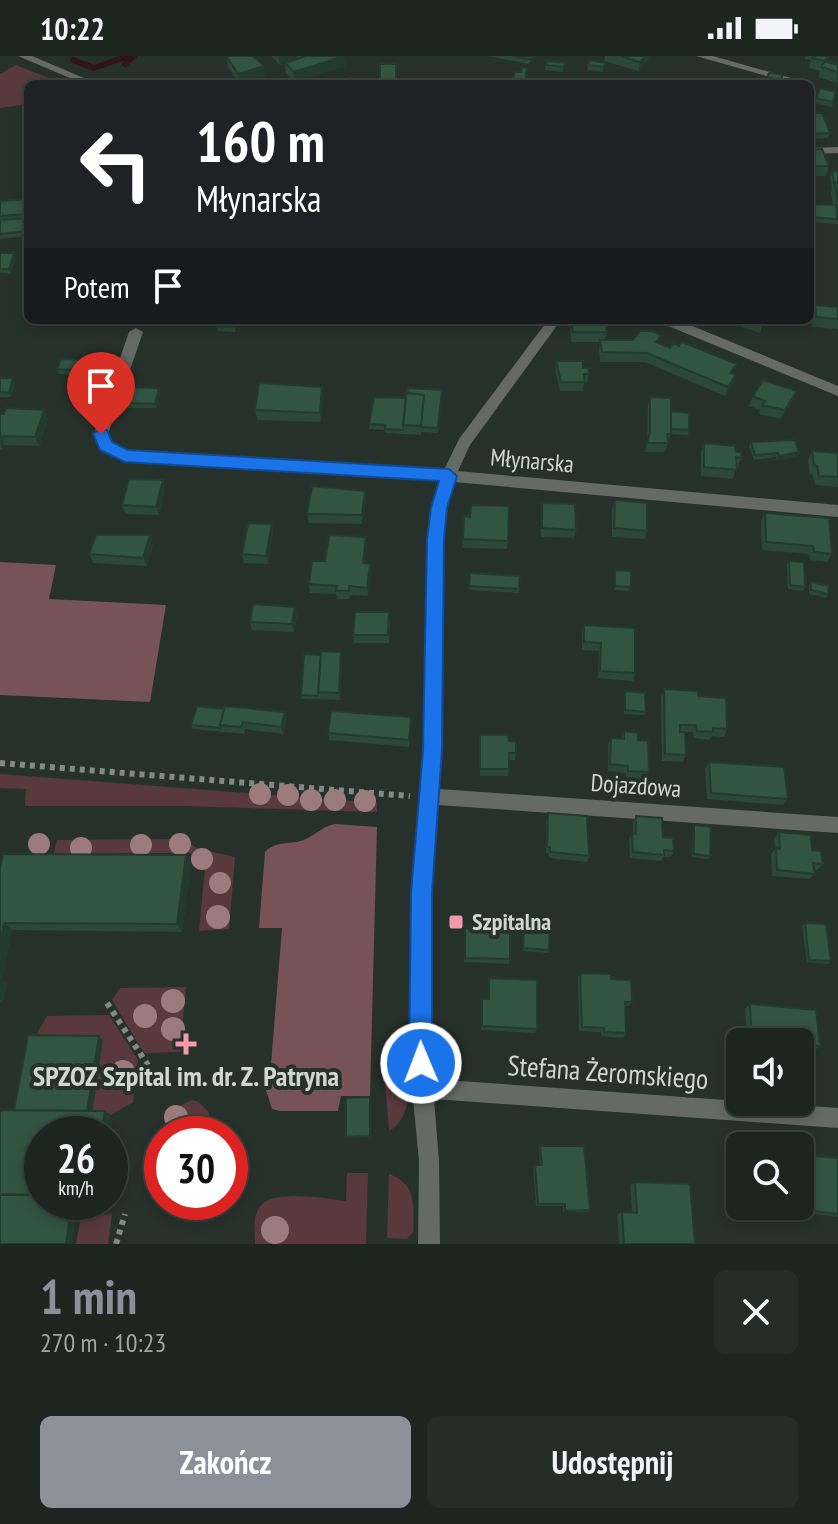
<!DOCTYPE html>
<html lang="pl">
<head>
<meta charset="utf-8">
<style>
  :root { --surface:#1d2520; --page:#252d29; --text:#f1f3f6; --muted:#a0a5a5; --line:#3b423e; --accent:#8c9099 }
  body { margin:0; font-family:"PT Sans Narrow",sans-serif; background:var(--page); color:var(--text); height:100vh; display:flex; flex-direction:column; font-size:30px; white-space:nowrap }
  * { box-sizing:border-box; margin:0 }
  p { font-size:26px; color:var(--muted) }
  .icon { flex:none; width:44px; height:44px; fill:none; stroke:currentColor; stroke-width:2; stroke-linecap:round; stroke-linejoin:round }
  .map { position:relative; height:1188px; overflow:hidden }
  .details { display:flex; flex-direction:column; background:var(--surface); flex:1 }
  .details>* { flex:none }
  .top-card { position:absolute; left:24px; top:24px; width:790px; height:244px; border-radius:12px; box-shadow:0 4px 12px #0003,0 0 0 2px var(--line); background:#202124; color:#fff; overflow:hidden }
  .buttons { position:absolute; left:726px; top:972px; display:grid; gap:16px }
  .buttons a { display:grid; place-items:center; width:88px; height:88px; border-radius:12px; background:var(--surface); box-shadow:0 4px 12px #0003,0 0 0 2px var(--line); font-size:40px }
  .speed { position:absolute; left:24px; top:1060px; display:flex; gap:16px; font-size:40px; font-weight:700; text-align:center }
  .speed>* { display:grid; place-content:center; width:104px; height:104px; border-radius:50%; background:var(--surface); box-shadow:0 4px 12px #0003,0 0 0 2px var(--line); line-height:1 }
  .speed small { font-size:20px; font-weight:400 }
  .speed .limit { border:12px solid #d22; background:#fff; color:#111 }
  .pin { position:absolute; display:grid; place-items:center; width:68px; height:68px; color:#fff; margin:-82px -34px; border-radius:50% 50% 50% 0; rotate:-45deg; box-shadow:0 0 8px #0007 }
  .pin .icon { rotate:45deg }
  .me { position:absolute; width:88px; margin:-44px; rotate:359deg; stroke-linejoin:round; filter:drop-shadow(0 0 6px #0008) }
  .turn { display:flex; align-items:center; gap:28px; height:168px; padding:0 40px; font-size:36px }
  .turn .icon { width:104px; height:104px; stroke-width:2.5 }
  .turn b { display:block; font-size:56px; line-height:68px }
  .then { display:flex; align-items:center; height:76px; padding:0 40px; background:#0003; gap:16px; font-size:30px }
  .round { display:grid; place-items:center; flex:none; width:84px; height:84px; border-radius:12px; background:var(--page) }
  .overview { display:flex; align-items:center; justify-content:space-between; height:136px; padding:0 40px }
  h1 { font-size:48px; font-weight:800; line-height:60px; color:var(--accent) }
  .action { display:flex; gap:16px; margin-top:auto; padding:16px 40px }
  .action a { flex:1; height:92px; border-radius:12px; background:var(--accent); color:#fff; font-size:32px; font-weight:800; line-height:92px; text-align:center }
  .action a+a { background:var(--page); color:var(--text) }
  .status { display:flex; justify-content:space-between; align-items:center; height:56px; padding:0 40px; background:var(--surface); direction:ltr }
  .status svg { height:22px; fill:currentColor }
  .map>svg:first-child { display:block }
</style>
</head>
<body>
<div class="status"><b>10:22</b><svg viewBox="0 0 49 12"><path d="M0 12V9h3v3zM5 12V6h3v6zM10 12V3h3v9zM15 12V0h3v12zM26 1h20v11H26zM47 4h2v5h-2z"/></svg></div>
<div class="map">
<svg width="838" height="1188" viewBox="0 0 838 1188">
  <rect width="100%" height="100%" fill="#27312b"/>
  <path fill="#59393e" d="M16,9L64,28H28V48L0,52V18Z
    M0,718L377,747V756L184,750H25L26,733L0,732Z
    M182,783L199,793L235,801L229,873L199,875L205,812L193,810L191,797H54L57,784Z
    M186,931L180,996L144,997L112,944L120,932Z
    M109,959L138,1004L133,1046L111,1059H92L34,983L47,960Z
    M405,991C407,1020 417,1058 389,1075L384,1014Z
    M192,1044L199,1046L209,1057V1078H166L173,1053Z
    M347,1117H368L366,1188H255C255,1178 253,1165 257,1156C266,1130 325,1143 346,1145Z
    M389,1118C417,1128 414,1151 413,1176L407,1183L387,1182Z
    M112,1158L108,1188H76L81,1160Z"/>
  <path fill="#775258" d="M0,506L56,509L49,543L166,549L150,646L0,639Z
    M335,768L377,771L370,1040H341L338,1055H280L272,1053L266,1034L269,1033L282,872H259L265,796C278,783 291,790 306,783C317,778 323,770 335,768Z"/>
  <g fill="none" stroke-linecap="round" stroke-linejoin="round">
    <path stroke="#311319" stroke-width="6" d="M73,4L94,12L128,0
      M125,8L134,0"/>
    <path stroke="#818a85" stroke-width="6" stroke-dasharray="5 5" stroke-linecap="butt" d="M0,707L410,740
      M107,947L155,1020
      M116,1188L125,1158"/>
    <path fill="#656a67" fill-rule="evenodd" d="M696,0H713L812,28L810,30V28H795Z
      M838,91V97L810,98V92Z
      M548,264H561L470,389L458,415L838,449V461L454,426L444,461L439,733L838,761V777L438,749L430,837L432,1023L838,1052V1072L434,1043L439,1105L440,1188H418L419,1105L412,1032L410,926L412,837L423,714L430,461L440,425L125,405L100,393L94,378L129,276L136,272L143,276L108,378L111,386L127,395L444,414L459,383Z"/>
    <path fill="#656a67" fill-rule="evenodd" d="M18,0H32L98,28H84Z
      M660,264H678L838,330V340L661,267Z"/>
  </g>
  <g fill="#9c7b7f">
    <circle cx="260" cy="738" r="11"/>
    <circle cx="288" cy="739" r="11"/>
    <circle cx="311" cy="744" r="11"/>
    <circle cx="335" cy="744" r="11"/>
    <circle cx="365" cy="745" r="11"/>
    <circle cx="39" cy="788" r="11"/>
    <circle cx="180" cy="788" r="11"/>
    <circle cx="141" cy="789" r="11"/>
    <circle cx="81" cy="792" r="11"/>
    <circle cx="202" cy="803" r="11"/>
    <circle cx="220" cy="827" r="11"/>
    <circle cx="218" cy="861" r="12"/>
    <circle cx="173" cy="945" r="12"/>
    <circle cx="145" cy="960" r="12"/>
    <circle cx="173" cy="973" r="12"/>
    <circle cx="123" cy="1016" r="12"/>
    <circle cx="176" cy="1061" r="12"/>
    <circle cx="275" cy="1174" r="14"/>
  </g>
  <path fill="#2b483a" d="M271,0H344L345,10L295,26L286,17L285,8L280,9Z
    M487,0H533L529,8Z
    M605,0H649V2L638,15L604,5Z
    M805,0H830L828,4L838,7L837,27L818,21L820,15L809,12L811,4L805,3Z
    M227,1L265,20L239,28L228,11Z
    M565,7L563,16L545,14L546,9Z
    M605,7L603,16L587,14L588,9Z
    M527,12L525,28H512L514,16H521Z
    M783,19L780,28H773L765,26L767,21Z
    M820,32L836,36L832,51L815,47Z
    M810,57L830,77L828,82L810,83Z
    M810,94L829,110L826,120H810Z
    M832,115L838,116V168L810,166V142L811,148L833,149L831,136L832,132L830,120Z
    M28,143V180L0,183V145Z
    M0,197L16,202L11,218L0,217Z
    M815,249L838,251V273L812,271L811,258Z
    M218,264H237L235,276L218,275L217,271Z
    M570,264H605L607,276L605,284L659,287L733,318L732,329L725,340L645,306H600L599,293L600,286H571Z
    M721,264H763V267L760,277Z
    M89,304L90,308L87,319L59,318L57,313Z
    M556,305L583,312L589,318L587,327H584L583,335H560L555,314Z
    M0,322H13L15,327L11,341H0Z
    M322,331L323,341L321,366L257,364L255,354Z
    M159,332L160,336L157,352H126L124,347Z
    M442,334L438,377L421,376V375V379L385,377V374L369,373V368Z
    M753,340L793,344L781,363L759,358L760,354L749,350Z
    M650,341L671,355L689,374L688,379L671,378L665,396H645L647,385L648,350Z
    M0,358L48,363L39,390L5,389L3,394H0Z
    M751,386L799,396L797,400L777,405L776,401L754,404L749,391Z
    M704,387L736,396L741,402L738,411H736L733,423L701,420V396Z
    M812,395L838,397V431L815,429L813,419L810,418L808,404Z
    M165,433L159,459L125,458L122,449Z
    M365,435L366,444L362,468L309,467L307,458Z
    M615,444L647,475L645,483L612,481V453Z
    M542,447L576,474L574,482L541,481V456Z
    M765,457L832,498L827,506L810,504L809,498L762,494L761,465Z
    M464,460L508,485L507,493L462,492Z
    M272,468L273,477L268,508L244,507L242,498Z
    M366,481L367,489L364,507L370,508L371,516L368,540L350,539L349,543H337L336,538L310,537L309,528L325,505Z
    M153,488L147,510L93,507L89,498Z
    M789,505L805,531L803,535L788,533L787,509Z
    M615,514L631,531L629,535L614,534Z
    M470,517L520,520L519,537L469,534Z
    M811,526L828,538L826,542L809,538V530Z
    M297,559L294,576L252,574L250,566Z
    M390,565L389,587H354L353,579Z
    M584,569L635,617L633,625L598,622L599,595L582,594V577Z
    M342,604L340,644L302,643L301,639Z
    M664,633L698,640L727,673L724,681L712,680L710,684L694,682L693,676H685L686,699L683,706L662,705L661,640Z
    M625,635L646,656L645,659L624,658V639Z
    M224,653L285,656L287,663L283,678L245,673L244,678L192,673L191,669Z
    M411,661L409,691L329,684L328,677Z
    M624,675L638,684L649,716L646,723L626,721V717L608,715V689L611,682L621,683Z
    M480,679L509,685L516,697L515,704H509L508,720H480Z
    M709,706L788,743L783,749L707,743L705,713Z
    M548,757L589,800L587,806L549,802L548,797H546V764Z
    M636,760L663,781L674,795L671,801H663L661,805L630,802L629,783L632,777H633V767Z
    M694,769L710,800L708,803L692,801L693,772Z
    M779,776L812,794L823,808L817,814L814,813L815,818L809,823L772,820L771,798L775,793L774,783Z
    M191,808L182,876L12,874L2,923L7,927L3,946H0V812Z
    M524,865L549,894L548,897L523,895Z
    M805,867L831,905L828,908L807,906L802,870Z
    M465,877L510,903L509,908L464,906Z
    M580,917L611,923L632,946L629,950H625L626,977L623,982L601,980V976L579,975L578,921Z
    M489,922L537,973L535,977L481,974V947L482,943H488Z
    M750,948L820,990L815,994L809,993L811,1011L805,1015L800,1014V986H747L745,953Z
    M540,1090L590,1154L587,1156H563V1150H536L533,1111L535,1109H540L539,1092Z
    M838,1102V1161L791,1155V1150H800Z
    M635,1126L695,1188H619L617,1158L622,1156L632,1157L630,1129Z"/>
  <path fill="#233b2f" d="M278,0H297V4L280,9Z
    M344,0L345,10L295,26L294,16Z
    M645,0H649V2L638,15L640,6Z
    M264,10L265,20L239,28L238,18Z
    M14,197L16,202L11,218L9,213Z
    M89,304L90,308L87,319L86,314Z
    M736,319L732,329L725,340L728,331Z
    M13,322L15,327L11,341L9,337Z
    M322,331L323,341L321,366L320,357Z
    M159,332L160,336L157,352L155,348Z
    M797,335L793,344L781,363L785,354Z
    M44,354L48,363L39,390L35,381Z
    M1,380L5,389L3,394L0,388Z
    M799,396L797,400L777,405L779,400Z
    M163,424L165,433L159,459L156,451Z
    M365,435L366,444L362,468V459Z
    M272,468L273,477L268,508L266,500Z
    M150,479L153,488L147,510L143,502Z
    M366,481L367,489L363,516V507Z
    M370,508L371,516L368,540L367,532Z
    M295,551L297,559L294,576L292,568Z
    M341,596L342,604L340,644L339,637Z
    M285,656L287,663L283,678L281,671Z
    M186,799L191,808L182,876L177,868Z
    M4,867L12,874L2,923L7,927L3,946L0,944V886Z
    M99,980L103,984L92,1059L87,1056Z
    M105,1055L111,1059L109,1078H101Z
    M72,1146H78L72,1188H66Z"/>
  <path fill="#325443" stroke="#233b2f" stroke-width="2" d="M230,0H253L264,10L238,18L227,1Z
    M306,0H344L294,16L285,7Z
    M513,0H531L530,3Z
    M621,0H645L640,6Z
    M813,0H828L825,5L838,9V16L821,11L825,5L812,2Z
    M589,4L605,7L604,11L588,9Z
    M828,4L838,7V9L826,6Z
    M547,5L565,7L564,11L546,9Z
    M380,8H396V28H380Z
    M522,11L527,12L525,26L513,25L514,16H521Z
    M770,16L783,19L780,25L767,21Z
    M352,21L357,28H325Z
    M820,32L836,36L833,46L816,42Z
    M810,57H822L830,77L810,78Z
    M822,93L829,110H810V94Z
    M28,101V114H23L24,102Z
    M832,115L838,116V127H834Z
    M834,126L838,127V146Z
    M28,143V158L0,160V145Z
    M811,148L836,149L838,163L811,161Z
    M28,162V175L0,178V164Z
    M0,197H14L9,213H0Z
    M815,249L838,251V263L816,261Z
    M218,264H236L234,271H217Z
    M571,264H605L607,276H573Z
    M640,275H653L661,279L656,286L670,292L674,287L679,290L682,286L737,308L730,317L736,319L728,331L647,297L602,296L600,284H633Z
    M61,303L89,304L86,314L57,313Z
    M556,305H583V312H589V318H584L585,326H561Z
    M0,322H13L9,337L0,336Z
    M763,324L797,335L785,354L762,349L765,345L753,340Z
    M259,327L322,331L320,357L255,354Z
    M128,331L159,332L155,348L124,347Z
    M408,332L442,334L438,372L421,371L424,339L407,337Z
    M406,337L424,339L421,370L403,369Z
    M374,341L406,342L403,374L385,373V369L369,368Z
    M650,341L671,342V378H667L668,387H647L650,376Z
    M6,352L44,354L35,381L1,380L0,381V358H4Z
    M671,355L689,357V374L671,373Z
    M795,384L799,396L779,400L778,397L755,399L751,386Z
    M704,387L735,390L736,396H741V402L736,401L737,414L704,411Z
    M812,395L838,397V421L819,420L817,410L814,409Z
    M129,423L163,424L156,451L122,449Z
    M312,430L365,435L362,459L307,458Z
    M615,444L647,447V475L614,472Z
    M542,447L575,448L576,474L542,472Z
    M471,449L509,450L508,485L463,483L464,460L470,461Z
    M765,457L829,462L832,498L814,496L813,490L766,486Z
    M248,467L272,468L266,500L242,498Z
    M96,479H150L143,502L89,498Z
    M329,479L366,481L363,507L370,508L367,532L349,530V535H336L337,530L309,528L312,505H325Z
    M789,505L804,506L805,531L790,529Z
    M615,514L631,515V531L615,530Z
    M470,517L520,520L519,533L469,530Z
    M811,526L829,530L828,538L811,534Z
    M253,548L295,551L292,568L250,566Z
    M355,556H389L388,579H353Z
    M584,569L635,572V617L600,615L601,587L584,586Z
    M321,595L341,596L339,637L318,636Z
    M304,598L321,599L318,640L301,639Z
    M664,633L698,635V640L726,642L727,673L713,672V676L697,675L696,669H680V676H685L686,699L665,698Z
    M625,635L645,637L646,656L625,654Z
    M197,650L224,653L220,669L221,672L191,669Z
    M225,650L285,656L281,671L243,666L241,671L220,669Z
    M331,655L411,661L409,684L328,677Z
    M624,675L638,677V684L648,685L649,716L628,715V710L610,708L611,682L624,683Z
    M480,679H508L509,685H516V697H509V713H480Z
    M709,706L784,711L788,743L711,737Z
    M548,757L587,760L589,800L550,796V791H547Z
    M636,760L662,762L663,781L673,782L674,795L664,794V799L633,796L632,777L636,778Z
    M694,769L711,771L710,800L694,798Z
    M779,776L811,779L812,794L821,795L823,808L813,807L815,818L777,814L776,792L780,793Z
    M3,798L186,799L177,868L4,867L0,886V812Z
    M524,865L550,867L549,894L523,892Z
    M805,867L826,868L831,905L809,904Z
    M465,872L510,873V903L465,902Z
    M580,917L611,918V923L631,924L632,946H625L626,977L604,976V972L582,971Z
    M489,922L537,924V973L482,970V943H489Z
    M750,948L816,954L820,990L809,989L811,1011L800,1010V986H752Z
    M28,979L99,980L87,1055L14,1054Z
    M370,1041V1080L346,1081V1042Z
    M0,1054L105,1055L101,1078H42V1139L0,1138Z
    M540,1090H584L590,1154L565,1155V1148H538L535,1109H542Z
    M800,1099L838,1102V1158L797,1153V1150H800Z
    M635,1126L690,1128L695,1188H624L622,1156L637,1157Z
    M0,1139H42V1146H72L66,1188H0Z"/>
  <path fill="#1a73e8" stroke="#114b97" stroke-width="2" d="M101,372L107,374L112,386L128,394L449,413L457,420L447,452L444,483L442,694L432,837V1007L429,1015L421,1018L413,1015L409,1007L411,837L423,694L427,483L431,452L439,425L125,406L100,394L93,378Z"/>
  <g fill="#f39aaa" stroke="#27312b" stroke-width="3">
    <rect x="448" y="858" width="16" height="16" rx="4"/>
    <path d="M182 976h8v8h8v8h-8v8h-8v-8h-8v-8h8z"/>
  </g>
  <g text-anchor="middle" stroke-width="8" stroke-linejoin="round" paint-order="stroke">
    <g font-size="24" fill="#d0d7d3" stroke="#27312b">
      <text transform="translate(532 405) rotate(5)" y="8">Młynarska</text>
      <text transform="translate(636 730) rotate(4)" y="8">Dojazdowa</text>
    </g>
    <g font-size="24" font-weight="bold" fill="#d0d7d3" stroke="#27312b" text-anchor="start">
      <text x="472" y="874">Szpitalna</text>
    </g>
    <g font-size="28" fill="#d0d7d3" stroke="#27312b">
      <text transform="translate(608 1016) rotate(4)" y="10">Stefana Żeromskiego</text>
    </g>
    <g font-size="28" font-weight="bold" fill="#d0d7d3" stroke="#27312b">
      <text x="186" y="1030">SPZOZ Szpital im. dr. Z. Patryna</text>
    </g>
  </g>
</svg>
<div class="buttons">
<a><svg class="icon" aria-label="sound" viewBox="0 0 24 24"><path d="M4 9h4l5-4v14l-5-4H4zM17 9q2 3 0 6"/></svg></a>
<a><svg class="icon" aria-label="search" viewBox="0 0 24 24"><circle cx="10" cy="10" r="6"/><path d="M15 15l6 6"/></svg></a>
</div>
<div class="speed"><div>26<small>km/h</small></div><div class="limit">30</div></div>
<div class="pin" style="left:101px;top:378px;background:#d93025"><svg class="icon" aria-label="arrive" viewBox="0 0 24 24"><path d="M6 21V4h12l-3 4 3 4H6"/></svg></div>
<svg class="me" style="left:421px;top:1007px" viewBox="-20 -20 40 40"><circle r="17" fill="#1a73e8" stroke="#fff" stroke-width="3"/><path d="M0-11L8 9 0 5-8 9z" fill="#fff"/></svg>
<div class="top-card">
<div class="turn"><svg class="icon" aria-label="left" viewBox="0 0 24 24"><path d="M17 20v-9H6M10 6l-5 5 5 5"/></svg><div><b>160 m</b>Młynarska</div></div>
<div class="then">Potem<svg class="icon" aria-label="arrive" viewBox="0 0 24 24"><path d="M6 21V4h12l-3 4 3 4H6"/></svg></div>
</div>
</div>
<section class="details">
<div class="overview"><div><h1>1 min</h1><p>270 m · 10:23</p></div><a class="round"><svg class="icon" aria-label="close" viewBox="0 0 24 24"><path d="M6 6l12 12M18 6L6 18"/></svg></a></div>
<div class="action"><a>Zakończ</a><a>Udostępnij</a></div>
</section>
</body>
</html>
